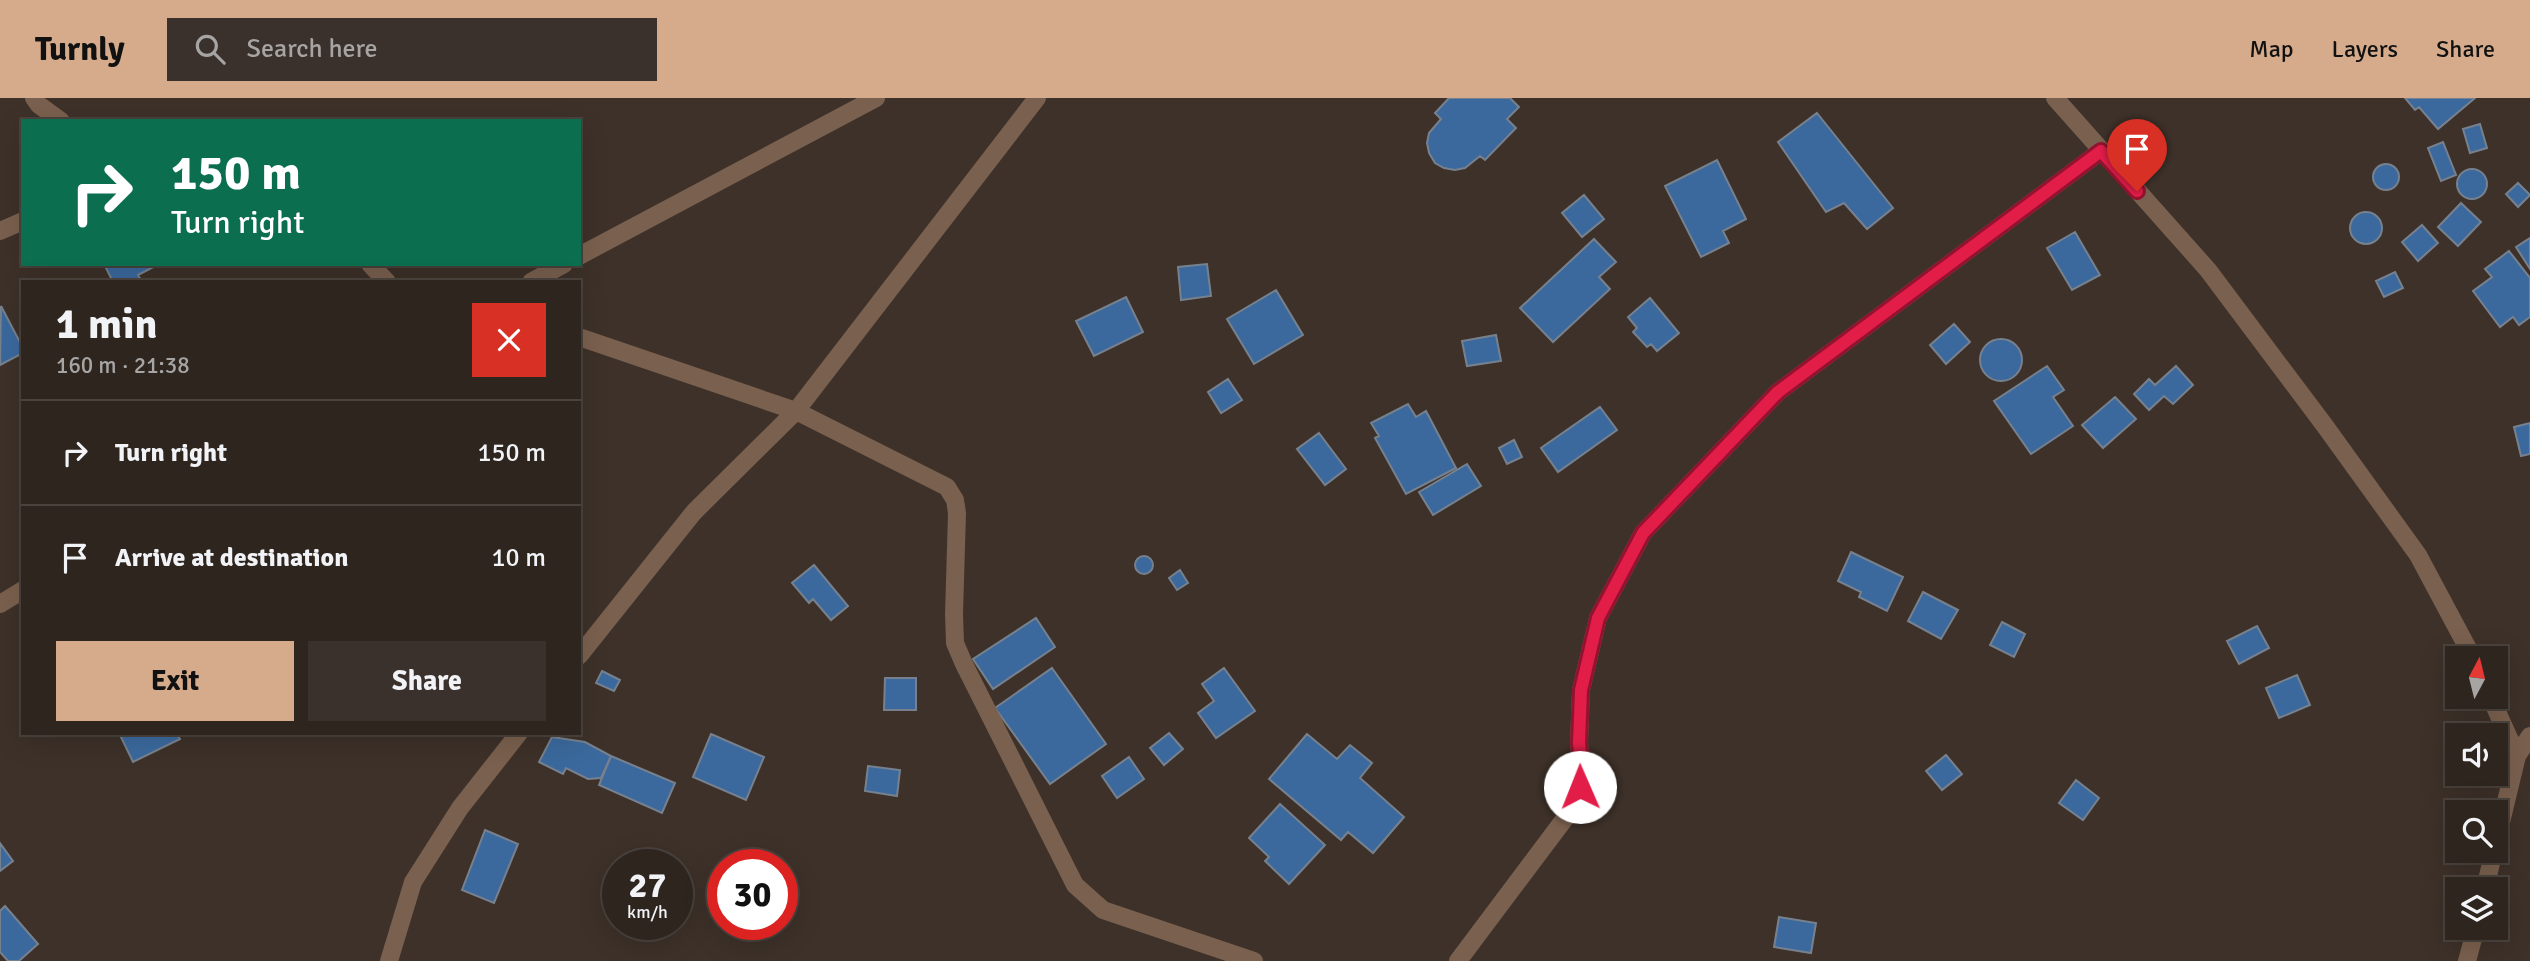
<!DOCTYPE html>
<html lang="en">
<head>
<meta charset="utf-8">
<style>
  :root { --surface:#2e251f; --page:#3a312c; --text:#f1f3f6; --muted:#a7a5a4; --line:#49423d; --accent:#d6ab8b }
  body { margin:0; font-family:Signika,sans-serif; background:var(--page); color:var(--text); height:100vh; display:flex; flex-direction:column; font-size:26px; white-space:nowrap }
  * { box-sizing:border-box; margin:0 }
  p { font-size:23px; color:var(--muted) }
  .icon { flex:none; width:38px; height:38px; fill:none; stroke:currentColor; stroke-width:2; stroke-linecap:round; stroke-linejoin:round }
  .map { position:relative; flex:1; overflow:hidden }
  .panel { position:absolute; left:21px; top:182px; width:560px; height:455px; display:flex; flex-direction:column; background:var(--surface); border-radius:0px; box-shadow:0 7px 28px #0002,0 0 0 2px var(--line) }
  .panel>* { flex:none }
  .hud { position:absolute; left:21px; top:21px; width:560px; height:147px; border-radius:0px; box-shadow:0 7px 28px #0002,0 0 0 2px var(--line); background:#0b6e4f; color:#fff; overflow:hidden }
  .needle { width:46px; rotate:7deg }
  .fabs { position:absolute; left:2445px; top:548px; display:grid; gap:14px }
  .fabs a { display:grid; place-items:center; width:63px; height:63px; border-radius:0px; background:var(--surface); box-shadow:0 7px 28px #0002,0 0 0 2px var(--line); font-size:35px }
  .speed { position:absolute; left:602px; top:751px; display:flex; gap:14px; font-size:35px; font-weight:700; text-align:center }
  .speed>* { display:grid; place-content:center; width:91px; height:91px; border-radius:50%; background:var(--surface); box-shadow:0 7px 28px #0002,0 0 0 2px var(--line); line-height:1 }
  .speed small { font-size:18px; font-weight:400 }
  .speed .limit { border:10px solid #d22; background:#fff; color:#111 }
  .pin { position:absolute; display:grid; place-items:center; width:60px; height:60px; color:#fff; margin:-72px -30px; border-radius:50% 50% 50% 0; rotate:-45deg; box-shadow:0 0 7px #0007 }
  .pin .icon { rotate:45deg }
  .me { position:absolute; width:77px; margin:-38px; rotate:359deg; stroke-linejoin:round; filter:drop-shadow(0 0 5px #0008) }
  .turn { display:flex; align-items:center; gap:24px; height:147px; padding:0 35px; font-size:32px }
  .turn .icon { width:91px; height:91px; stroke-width:2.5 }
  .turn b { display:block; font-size:49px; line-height:60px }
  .round { display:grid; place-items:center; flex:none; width:74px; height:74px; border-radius:0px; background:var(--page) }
  .head { display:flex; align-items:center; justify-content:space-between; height:119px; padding:0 35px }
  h1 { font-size:42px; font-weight:700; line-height:52px }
  .cta { display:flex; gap:14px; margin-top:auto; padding:14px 35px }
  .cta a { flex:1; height:80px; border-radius:0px; background:var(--accent); color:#111; font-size:28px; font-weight:700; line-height:80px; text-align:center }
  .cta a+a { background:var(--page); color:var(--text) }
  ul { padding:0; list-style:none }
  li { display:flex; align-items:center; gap:21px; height:105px; padding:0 35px; border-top:2px solid var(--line) }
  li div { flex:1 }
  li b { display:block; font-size:26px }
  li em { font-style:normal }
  header { display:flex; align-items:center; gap:42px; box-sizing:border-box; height:98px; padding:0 35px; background:var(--accent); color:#111 }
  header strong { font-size:33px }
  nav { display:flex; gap:38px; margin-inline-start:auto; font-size:24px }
  .search { width:490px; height:63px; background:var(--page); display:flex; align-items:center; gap:18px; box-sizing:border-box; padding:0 24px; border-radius:0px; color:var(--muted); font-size:26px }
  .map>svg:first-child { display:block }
</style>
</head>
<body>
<header>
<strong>Turnly</strong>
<div class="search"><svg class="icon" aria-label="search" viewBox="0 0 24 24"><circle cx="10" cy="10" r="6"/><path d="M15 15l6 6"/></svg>Search here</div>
<nav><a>Map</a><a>Layers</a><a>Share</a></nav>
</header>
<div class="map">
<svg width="2530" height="863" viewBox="0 0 2530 863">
  <rect width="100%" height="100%" fill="#3d3129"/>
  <path fill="#3b699d" stroke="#77818e" stroke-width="2" d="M1449,0H1510L1519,9L1507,21L1516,30L1485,62L1480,58L1465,70L1455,72L1444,70L1435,65L1429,55L1427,45L1429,35L1441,21L1435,15Z
    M2405,0H2475L2438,31L2419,9L2415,12Z
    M1817,15L1893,110L1867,131L1844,105L1826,114L1778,44Z
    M2480,26L2487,50L2470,55L2463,31Z
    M2443,44L2456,77L2441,83L2428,50Z
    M1717,62L1746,121L1723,133L1729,145L1701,159L1665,88Z
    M2373 79a13 13 0 1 1 26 0a13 13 0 1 1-26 0Z
    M2457 86a15 15 0 1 1 30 0a15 15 0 1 1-30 0Z
    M2518,85L2530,97L2518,109L2506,96Z
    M1584,97L1604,121L1582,139L1562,115Z
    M2461,105L2481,124L2458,148L2438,129Z
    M2350 130a16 16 0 1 1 32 0a16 16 0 1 1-32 0Z
    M2422,127L2438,145L2418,163L2402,144Z
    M2075,134L2100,177L2072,192L2047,150Z
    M2530,140V171L2516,149Z
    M1594,141L1616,164L1599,179L1610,191L1553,244L1520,210Z
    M2509,153L2530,180V219L2519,227L2513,219L2500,229L2473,193L2492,179L2485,171Z
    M104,166H159L138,177L142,184H113Z
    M1207,166L1211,198L1181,202L1178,169Z
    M2395,174L2403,190L2384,199L2376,183Z
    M1276,192L1303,237L1254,266L1227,221Z
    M1126,199L1143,234L1094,258L1076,223Z
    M1650,200L1679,235L1657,253L1651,246L1647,249L1633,234L1637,230L1628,219Z
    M1,208L23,250V255L0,267Z
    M1954,226L1970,244L1946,266L1930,247Z
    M1496,237L1501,263L1467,268L1462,243Z
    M1980 262a21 21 0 1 1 42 0a21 21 0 1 1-42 0Z
    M2047,268L2064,292L2053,299L2073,328L2031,356L1994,303Z
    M2176,268L2193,287L2173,306L2164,298L2149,312L2134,296L2149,281L2155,287Z
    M1228,281L1242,302L1221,315L1208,294Z
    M2115,299L2136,321L2103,350L2082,327Z
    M1408,306L1416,319L1426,313L1456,370L1406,396L1375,340L1379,338L1371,325Z
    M1600,309L1617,332L1558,374L1541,350Z
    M2530,325V356L2521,358L2514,329Z
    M1319,335L1346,371L1325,387L1297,351Z
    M1514,342L1522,359L1507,366L1499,350Z
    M1467,366L1481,388L1433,417L1419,394Z
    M1851,454L1903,479L1887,513L1859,499L1861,494L1838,483Z
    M1135 467a9 9 0 1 1 18 0a9 9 0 1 1-18 0Z
    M814,467L848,508L831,522L813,501L809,505L792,485Z
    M1180,472L1188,485L1177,492L1169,480Z
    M1923,494L1958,512L1941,541L1908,523Z
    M1036,520L1055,549L993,591L973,561Z
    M2002,524L2025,536L2014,559L1990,547Z
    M2257,528L2269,550L2239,566L2227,543Z
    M1052,570L1106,646L1050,686L995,610Z
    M1224,570L1255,613L1216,640L1198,615L1214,603L1202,586Z
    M602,573L620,582L614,593L596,585Z
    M2297,577L2310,607L2279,620L2266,590Z
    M885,580H916V612H884Z
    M119,635H176L180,641L133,664Z
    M1169,635L1183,651L1164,667L1150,650Z
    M711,636L764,659L746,702L693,679Z
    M1307,636L1337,661L1350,647L1372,665L1360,680L1404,719L1373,755L1348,734L1341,742L1269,681Z
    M552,639L585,644L611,658L601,680L588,681L566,670L563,676L539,664Z
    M1946,657L1962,676L1942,692L1926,673Z
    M611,658L675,685L662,715L599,687Z
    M1129,659L1144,681L1117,700L1102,678Z
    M868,668L900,672L897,698L865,693Z
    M2076,682L2099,700L2083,722L2059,705Z
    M1280,706L1325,747L1289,786L1265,763L1269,759L1249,740Z
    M485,732L518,746L494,805L462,792Z
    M0,745L13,763L0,773Z
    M723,772V810L714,808Z
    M5,808L38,846L19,863H8L0,854V813Z
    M1779,819L1816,825L1811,855L1774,849Z"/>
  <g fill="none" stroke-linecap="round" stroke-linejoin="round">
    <path stroke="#7a604e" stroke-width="18" d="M34,0L39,7L61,23
      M2055,0L2208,172L2325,328L2418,457L2473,560
      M0,133L23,123
      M579,158L876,0
      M370,166L387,184
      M531,184L564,166
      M579,239L796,313L947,389L955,402L957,415L954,516L955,545L964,566L1075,787L1103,812L1254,863
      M0,506L23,492
      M579,558L694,414L796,313L1037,0
      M2490,598L2517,658L2496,745
      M2517,658L2530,638
      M2485,791L2494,752
      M389,863L413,784L460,710L519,635
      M1458,863L1578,703L1582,675L1579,645L1581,592L1598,520L1643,435L1778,294L2101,53
      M2467,863L2476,830"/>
  </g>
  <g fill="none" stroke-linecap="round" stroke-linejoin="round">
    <g stroke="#92132f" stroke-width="18">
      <path id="route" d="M1580,689L1582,675L1579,645L1581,592L1598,520L1643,435L1778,294L2101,53L2137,93"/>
    </g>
    <use href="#route" stroke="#e11d48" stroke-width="12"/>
  </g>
</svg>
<div class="fabs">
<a><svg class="needle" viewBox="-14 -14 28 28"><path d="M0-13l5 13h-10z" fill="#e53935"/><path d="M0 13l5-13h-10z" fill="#a7a5a4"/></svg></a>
<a><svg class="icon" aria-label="sound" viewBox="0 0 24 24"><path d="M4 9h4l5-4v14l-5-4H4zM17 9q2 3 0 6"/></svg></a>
<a><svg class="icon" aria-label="search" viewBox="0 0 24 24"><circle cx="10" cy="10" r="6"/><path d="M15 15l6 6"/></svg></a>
<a><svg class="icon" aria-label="layers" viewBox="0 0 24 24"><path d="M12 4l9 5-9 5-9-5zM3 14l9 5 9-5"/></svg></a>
</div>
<div class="speed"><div>27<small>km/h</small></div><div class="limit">30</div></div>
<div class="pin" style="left:2137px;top:93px;background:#d93025"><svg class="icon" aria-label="arrive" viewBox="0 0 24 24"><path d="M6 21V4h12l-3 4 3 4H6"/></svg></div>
<svg class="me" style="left:1580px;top:689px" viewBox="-20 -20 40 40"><circle r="19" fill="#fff"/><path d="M0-13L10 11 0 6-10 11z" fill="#e11d48"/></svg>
<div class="hud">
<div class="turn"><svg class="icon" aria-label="right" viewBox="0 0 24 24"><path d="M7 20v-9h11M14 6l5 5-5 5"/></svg><div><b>150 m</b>Turn right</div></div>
</div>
<section class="panel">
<div class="head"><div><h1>1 min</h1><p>160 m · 21:38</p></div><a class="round" style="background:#d93025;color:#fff"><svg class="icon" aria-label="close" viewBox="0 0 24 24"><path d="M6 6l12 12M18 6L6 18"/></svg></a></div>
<ul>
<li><svg class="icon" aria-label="right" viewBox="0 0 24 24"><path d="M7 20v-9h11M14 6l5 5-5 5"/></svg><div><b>Turn right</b></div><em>150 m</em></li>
<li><svg class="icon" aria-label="arrive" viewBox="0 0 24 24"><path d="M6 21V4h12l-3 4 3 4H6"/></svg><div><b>Arrive at destination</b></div><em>10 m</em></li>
</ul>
<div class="cta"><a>Exit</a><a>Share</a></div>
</section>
</div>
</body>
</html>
